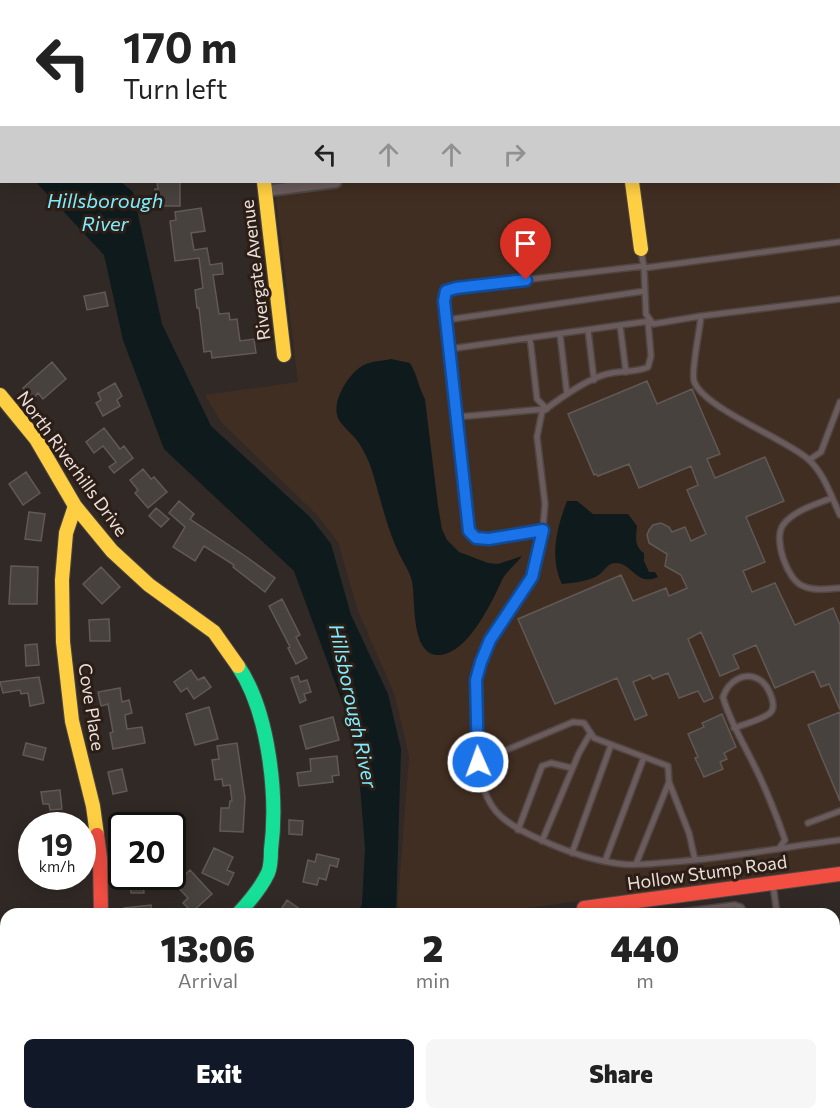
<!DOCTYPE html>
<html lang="en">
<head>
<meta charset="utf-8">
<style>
  :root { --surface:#fff; --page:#f6f6f6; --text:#222; --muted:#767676; --accent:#111827 }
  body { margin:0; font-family:Commissioner,sans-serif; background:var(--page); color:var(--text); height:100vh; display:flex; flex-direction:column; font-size:22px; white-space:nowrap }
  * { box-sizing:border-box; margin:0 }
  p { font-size:20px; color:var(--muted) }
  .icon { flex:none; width:33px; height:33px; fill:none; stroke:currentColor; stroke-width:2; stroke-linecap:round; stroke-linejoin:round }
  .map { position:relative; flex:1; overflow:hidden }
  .sheet { position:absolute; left:0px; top:908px; width:840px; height:212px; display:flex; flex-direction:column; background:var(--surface); border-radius:18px 18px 0 0; box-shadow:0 3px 15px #0003 }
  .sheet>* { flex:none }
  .hud { position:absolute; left:0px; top:0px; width:840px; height:183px; box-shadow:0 3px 15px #0003; background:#fff; color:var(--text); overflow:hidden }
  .speed { position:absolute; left:18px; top:812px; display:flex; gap:12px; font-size:30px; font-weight:700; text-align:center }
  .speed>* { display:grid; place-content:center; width:78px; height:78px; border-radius:50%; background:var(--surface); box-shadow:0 3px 15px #0003; line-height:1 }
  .speed small { font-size:15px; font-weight:400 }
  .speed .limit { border:3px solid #111; border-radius:9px; background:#fff; color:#111 }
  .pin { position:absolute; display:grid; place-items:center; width:51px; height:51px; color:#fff; margin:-62px -26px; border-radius:50% 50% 50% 0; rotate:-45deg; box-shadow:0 0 6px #0007 }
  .pin .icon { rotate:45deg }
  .me { position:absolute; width:66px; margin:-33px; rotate:358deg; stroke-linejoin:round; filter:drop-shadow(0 0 4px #0008) }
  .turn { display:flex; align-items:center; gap:21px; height:126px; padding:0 24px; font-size:27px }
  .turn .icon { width:78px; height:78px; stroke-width:2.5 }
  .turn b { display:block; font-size:42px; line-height:51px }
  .lanes { display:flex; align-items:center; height:57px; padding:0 24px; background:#0003; justify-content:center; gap:30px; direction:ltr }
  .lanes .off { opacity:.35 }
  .eta { display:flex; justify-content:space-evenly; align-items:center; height:102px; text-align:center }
  .eta b { font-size:36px; font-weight:800; line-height:42px }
  .cta { display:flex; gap:12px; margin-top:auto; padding:12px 24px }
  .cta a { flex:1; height:69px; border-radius:9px; background:var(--accent); color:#fff; font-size:24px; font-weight:800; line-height:69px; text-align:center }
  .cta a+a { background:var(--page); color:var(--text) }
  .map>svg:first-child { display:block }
</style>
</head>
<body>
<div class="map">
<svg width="840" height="1118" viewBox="0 0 840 1118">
  <rect width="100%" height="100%" fill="#312925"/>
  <path fill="#412e22" d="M252,0H840V867L488,913H400L398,903L409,756L394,693L358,611L338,542L317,515L221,422L205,395L298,382L274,182H838V2Z"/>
  <path fill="#4a6023" d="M267,1113H552L558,1118H265Z"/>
  <path fill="#0e1a1c" d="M36,182H121L133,192L162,324L211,426L310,517L331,544L351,615L388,694L401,749L396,913H358L362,904L365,848L358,761L347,715L294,571L164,449L123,340L104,255Z
    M391,359L410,363C417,374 418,386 425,399L438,506L442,529L447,540L459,552L488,563L498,564L522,556C516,564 506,572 502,580C492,602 468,653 440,655C410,657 416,600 412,582C411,576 408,570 405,565C388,535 382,503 372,471C369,460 362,447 356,439C350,432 342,426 338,418C331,402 349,372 364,365C371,361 383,361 391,359Z
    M567,501H577L593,514H628L637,526C636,538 634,546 644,553V561L649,572H655L658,577C636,587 632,562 615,563C607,564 605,570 600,574C591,581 573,583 562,584C549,557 557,527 567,501Z"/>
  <path fill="#48423e" stroke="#605955" stroke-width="1.5" d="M157,182H180V206H155V189H158Z
    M201,208L205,231L191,233L194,250L207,248L210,265L222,263L223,274L213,275L219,314L229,313L230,320L237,319L240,341L254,339L256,353L212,358L211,351L204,352L199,308H197L195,290L203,288L199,258L175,261L170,221L176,220L175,212Z
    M105,292L108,306L87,310L84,296Z
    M52,362L66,379L43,399L38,393L33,399L23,388Z
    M647,381L657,404L692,389L720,454L707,459L715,478L765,457L784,501L746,517L765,562L743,571L752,592L775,583L795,625L833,608L840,625V710L829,684L821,687L814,671L775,688L756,645L733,655L739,668L720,676L701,632L688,639L713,698L704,702L698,691L679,698L668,673L653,679L650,675L633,682L647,715L635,720L617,678L555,704L518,619L621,575L633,601L666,588L669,596L687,588L681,575L665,566L667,554L649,543L647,535L649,530L653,525L661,523L669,527L672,532L685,527L691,541L706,534L687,490L698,485L691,466L639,488L629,464L598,476L596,474L594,475L568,414Z
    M115,383L122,396L117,400L120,406L103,416L96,403L101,400L98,393Z
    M104,428L120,449L124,446L133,458L114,473L109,467L116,462L103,446L94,453L86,442Z
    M143,469L151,479L154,477L167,492L148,508L135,493L138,490L130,480Z
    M26,472L40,493L23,505L9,484Z
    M179,501L194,514L190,519L248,558L275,578L265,592L233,567L234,565L204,546L195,561L173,547L185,527L169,513Z
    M156,508L169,519L161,527L149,516Z
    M29,512L45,514L41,541L25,539Z
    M11,566L38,567L37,604H9Z
    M101,567L120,587L102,604L83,584Z
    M282,599L300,635L296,637L307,658L296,664L288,648L290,647L269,606Z
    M109,619L110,641H90L89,620Z
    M37,644L39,665L26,666L25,645Z
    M191,670L198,680L204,677L211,687L194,699L187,688L181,692L174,682Z
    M298,676L300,682L307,680L311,692L304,694L306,700L300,703L291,678Z
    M39,677L44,703L30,706L28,693L21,694L20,690L3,693L0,682Z
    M120,688L122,702L129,700L132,713L125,715L127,729L142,727L145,743L113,749L110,733L113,732L108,704L101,706L98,692Z
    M209,707L218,739L195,745L186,714Z
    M840,712V801L808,725Z
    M722,714L736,747L724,753L727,759L720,762L723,769L704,777L695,758L698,757L688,734L704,727L702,723Z
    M333,717L339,740L306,749L300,726Z
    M26,743L46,748L43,760L23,755Z
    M237,743L245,798L243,832L220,831L221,808H229L230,801H232L230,785L223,786L222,779L215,780L212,760L219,759L217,746Z
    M337,756L339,775L332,776L333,782L299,786L297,773L311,771L310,759Z
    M122,769L127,791L113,794L108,772Z
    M60,790L62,809L50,810L49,804H43L41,792Z
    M289,820L303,821L302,835L289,834Z
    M214,848L233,857L227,870L234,873L228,885L202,873Z
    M317,854L339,859L337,867L330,865L326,880L319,878L317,885L303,882L308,860L315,862Z
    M190,870L212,894L192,912L183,903L188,898L175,884Z
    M130,876H149V884H143L144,893H131Z
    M287,900L307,914H278Z
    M151,905L152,914H125L124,908Z"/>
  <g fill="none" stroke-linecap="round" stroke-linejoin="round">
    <g stroke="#4e4743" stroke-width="8">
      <path id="lane" d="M451,0V2
        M515,0V2
        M602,0V2
        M679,0V2
        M641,251L644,268L840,242
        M644,268L646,314L653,324L701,316C700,330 691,370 694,381C703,408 784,438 808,459C824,473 831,496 840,515
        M701,316L840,299
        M446,320L645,291
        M620,325L626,372
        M588,330L594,380
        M560,334L567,394
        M530,338L537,399L547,409
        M449,349L650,321
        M457,417L545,409
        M809,460L821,452L840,402
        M832,498C816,504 793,511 783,525C773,539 787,580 803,586C814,591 828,589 840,588
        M543,530L489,539L476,538L469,531L444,301L446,291L455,288L644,266
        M734,728C745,724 761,720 770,713C778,706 768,685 760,680C744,670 728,682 723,697C729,719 740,737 750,757C764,784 775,811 785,840L780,847
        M478,762L476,680L481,662L490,640L532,577L542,540L545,504L537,437L542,412C559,399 586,379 607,374C621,370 635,373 648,367L651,356L648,322
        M808,823L840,811
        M518,830L542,766L551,763L572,768
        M542,841L579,753L590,734
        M572,853L611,745
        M695,860L689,833L669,782L668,766L594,738L584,723L573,722L478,762C484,808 499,821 539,839C565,851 593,861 622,864C638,866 656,863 672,862C728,858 784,847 840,840
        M605,861L644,757
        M636,864L669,782
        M773,885L777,914
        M665,914L735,905L741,907L746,914
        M801,1113L802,1118"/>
    </g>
    <g stroke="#4e4743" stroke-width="14">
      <path id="street" d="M243,0V2
        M265,191L336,182
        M0,974L6,973
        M0,1089L6,1091
        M105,1113L130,1116"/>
    </g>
    <g stroke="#4e4743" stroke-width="16">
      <path id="fast" d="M406,0L407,2
        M238,666C269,712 278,796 271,850C271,857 271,866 268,873C261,888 249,902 238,914"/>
    </g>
    <g stroke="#4e4743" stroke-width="16">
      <path id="slow" d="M838,70H840
        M264,182L284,355
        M632,182L641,249
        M0,395L36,439L75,506L112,551L149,585L214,632L238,666
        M75,506L66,533L62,580L63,642L72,721L93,806L97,835"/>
    </g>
    <g stroke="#4e4743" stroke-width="16">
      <path id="jam" d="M97,835L100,858L101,914
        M585,914L584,908L840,874"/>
    </g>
    <path stroke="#6d6261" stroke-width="1.5" stroke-dasharray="4.5 3" stroke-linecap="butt" d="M62,1113L81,1114L89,1118"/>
    <use href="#lane" stroke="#6b5b5c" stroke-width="5"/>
    <use href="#street" stroke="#6b5b5c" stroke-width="10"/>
    <use href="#fast" stroke="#16e098" stroke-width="14"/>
    <use href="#slow" stroke="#ffcf43" stroke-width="14"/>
    <use href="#jam" stroke="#f24e42" stroke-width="14"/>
  </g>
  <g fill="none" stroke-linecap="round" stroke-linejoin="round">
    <g stroke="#114b97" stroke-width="15">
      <path id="route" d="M478,762L476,680L481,662L490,640L532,577L543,530L489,539L476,538L469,531L444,301L446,291L456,288L526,280"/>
    </g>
    <use href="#route" stroke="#1a73e8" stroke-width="10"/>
  </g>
  <g text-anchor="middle" stroke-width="6" stroke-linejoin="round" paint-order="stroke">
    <g font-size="18" fill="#e9dfd9" stroke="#2c1e16">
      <text transform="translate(256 270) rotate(-97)" y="6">Rivergate Avenue</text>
      <text transform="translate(72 464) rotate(54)" y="6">North Riverhills Drive</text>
      <text transform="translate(91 707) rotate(81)" y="6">Cove Place</text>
      <text transform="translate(707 873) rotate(-8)" y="6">Hollow Stump Road</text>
    </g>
    <g font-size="20" font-style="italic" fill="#7dedfd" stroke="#2c1e16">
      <text x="105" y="208">Hillsborough<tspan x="105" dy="23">River</tspan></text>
      <text transform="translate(353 706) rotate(78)" y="7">Hillsborough River</text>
    </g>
  </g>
</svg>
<div class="speed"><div>19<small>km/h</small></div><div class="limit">20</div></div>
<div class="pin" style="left:526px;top:280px;background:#d93025"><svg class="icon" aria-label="arrive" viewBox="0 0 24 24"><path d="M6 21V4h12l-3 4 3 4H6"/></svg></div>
<svg class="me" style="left:478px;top:762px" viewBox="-20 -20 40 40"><circle r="17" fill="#1a73e8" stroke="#fff" stroke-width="3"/><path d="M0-11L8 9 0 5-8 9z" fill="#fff"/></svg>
<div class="hud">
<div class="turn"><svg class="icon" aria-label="left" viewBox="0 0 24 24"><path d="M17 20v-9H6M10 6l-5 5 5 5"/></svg><div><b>170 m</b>Turn left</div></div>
<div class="lanes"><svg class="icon" aria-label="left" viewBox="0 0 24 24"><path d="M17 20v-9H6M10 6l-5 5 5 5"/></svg><svg class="icon off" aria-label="ahead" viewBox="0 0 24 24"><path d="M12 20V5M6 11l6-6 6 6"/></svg><svg class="icon off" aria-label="ahead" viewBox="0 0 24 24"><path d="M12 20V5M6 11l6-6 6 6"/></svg><svg class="icon off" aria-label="right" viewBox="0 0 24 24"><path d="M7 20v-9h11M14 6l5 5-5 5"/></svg></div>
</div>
<section class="sheet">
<div class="eta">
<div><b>13:06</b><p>Arrival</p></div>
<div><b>2</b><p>min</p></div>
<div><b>440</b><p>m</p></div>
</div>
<div class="cta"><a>Exit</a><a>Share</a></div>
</section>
</div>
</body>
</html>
